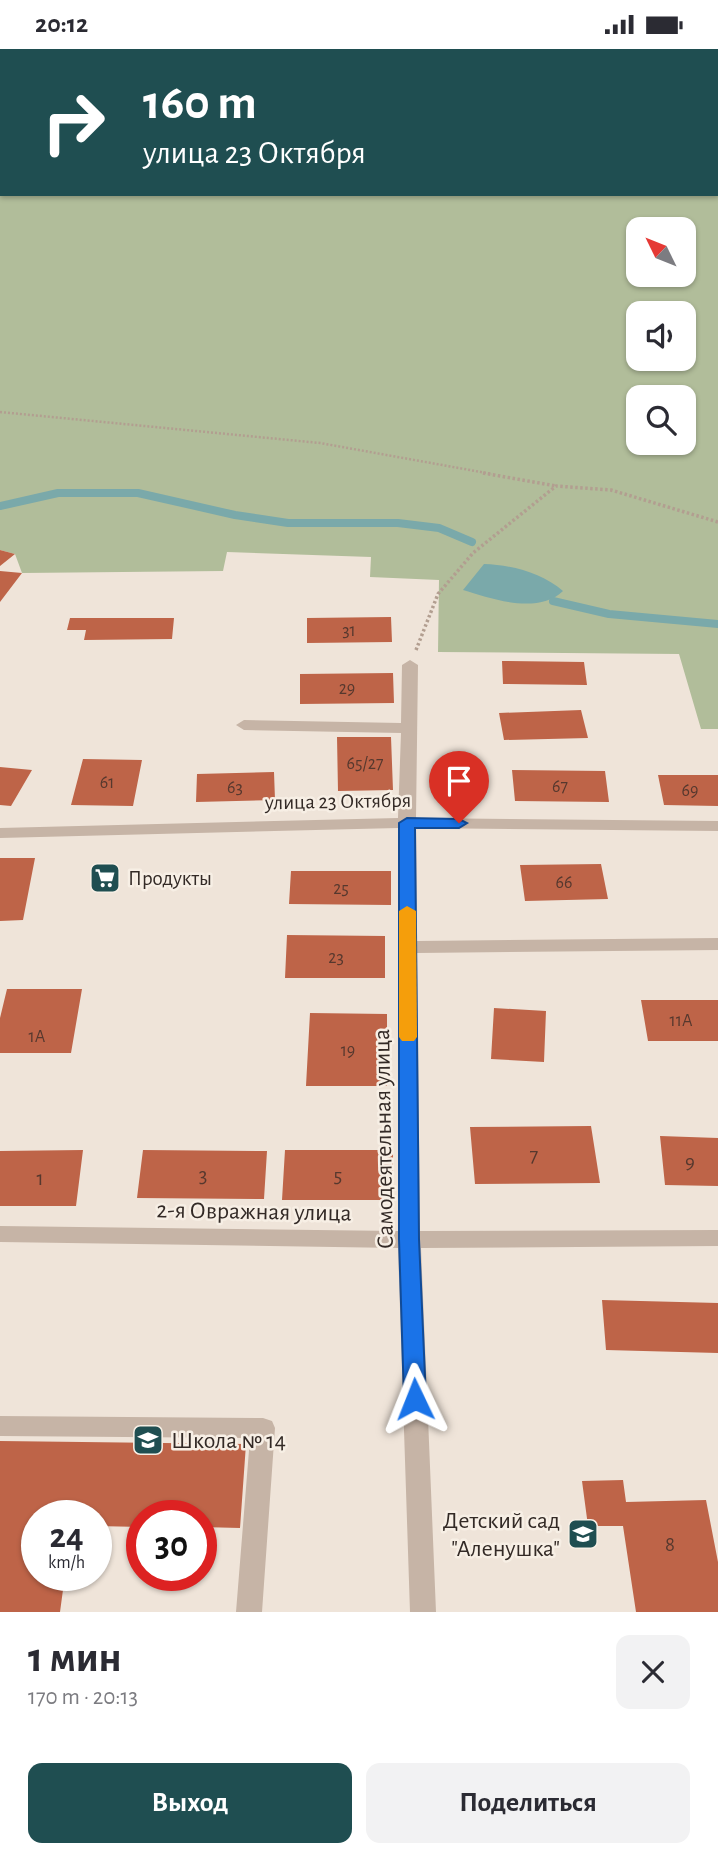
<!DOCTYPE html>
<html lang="ru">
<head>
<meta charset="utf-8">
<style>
  :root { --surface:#fff; --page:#f2f2f3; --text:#2b2b33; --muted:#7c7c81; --accent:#1f4e51 }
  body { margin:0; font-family:"Alegreya Sans",sans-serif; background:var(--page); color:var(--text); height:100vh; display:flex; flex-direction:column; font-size:26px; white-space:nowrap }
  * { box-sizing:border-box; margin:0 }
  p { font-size:23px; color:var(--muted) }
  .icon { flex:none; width:38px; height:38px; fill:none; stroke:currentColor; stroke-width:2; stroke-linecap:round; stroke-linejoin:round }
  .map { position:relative; height:1563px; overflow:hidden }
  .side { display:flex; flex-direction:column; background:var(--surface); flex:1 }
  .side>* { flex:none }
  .top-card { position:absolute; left:0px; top:0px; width:719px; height:147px; box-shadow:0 2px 5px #0004; background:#1f4e51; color:#fff; overflow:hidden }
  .needle { width:46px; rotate:313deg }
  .fabs { position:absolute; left:626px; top:168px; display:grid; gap:14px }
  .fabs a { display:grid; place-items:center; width:70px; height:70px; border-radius:14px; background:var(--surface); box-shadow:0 2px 5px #0004; font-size:35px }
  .speed { position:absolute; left:21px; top:1451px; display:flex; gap:14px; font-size:35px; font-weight:700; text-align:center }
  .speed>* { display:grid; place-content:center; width:91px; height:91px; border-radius:50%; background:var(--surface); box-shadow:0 2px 5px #0004; line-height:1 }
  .speed small { font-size:18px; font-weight:400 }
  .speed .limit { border:10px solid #d22; background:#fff; color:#111 }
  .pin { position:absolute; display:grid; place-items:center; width:60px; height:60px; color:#fff; margin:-72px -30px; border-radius:50% 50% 50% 0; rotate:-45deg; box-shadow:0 0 7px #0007 }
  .pin .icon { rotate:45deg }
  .me { position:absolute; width:77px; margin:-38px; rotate:358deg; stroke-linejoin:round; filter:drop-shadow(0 0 5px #0008) }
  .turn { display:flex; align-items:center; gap:24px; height:147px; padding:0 28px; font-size:32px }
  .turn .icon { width:91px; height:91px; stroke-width:2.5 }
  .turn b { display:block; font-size:49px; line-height:60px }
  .round { display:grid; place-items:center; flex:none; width:74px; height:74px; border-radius:14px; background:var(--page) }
  .head { display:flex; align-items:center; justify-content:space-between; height:119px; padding:0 28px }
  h1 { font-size:42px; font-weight:700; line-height:52px }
  .primary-button { display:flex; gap:14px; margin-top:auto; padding:14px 28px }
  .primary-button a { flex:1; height:80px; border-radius:14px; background:var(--accent); color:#fff; font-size:28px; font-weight:700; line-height:80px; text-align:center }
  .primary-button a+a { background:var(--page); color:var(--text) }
  .status { display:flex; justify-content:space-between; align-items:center; height:49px; padding:0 35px; background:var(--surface); direction:ltr }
  .status svg { height:19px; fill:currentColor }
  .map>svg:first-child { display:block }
</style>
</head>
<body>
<div class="status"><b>20:12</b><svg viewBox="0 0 49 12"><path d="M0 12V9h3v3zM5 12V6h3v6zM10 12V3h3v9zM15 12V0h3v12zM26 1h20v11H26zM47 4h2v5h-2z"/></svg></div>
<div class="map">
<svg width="718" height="1563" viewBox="0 0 718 1563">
  <rect width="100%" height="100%" fill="#efe4d9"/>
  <path fill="#b1bd9a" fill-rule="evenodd" d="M0,0H718V680H701L679,605L438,603L439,531L370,528L371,508L227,503L223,522L22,524L15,505L0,501ZM2,2H718V145H2ZM639,180H684V226H639ZM639,264H684V310H639ZM639,348H684V394H639Z"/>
  <path fill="#7aa9aa" d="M484,515C512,516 542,524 563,542C538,566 492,550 463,541Z"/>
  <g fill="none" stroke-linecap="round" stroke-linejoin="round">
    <path stroke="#7aa9aa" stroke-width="8" d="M0,457L58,444H138L235,466L288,474H398L439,479L472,493
      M553,552L609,565L718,575"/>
  </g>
  <path fill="#be6448" d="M0,501L15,505L0,517Z
    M0,522L22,524L0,553Z
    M391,568L392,593L307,594V569Z
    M70,569H174L172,590L84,591L86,581H67Z
    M502,612L584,613L587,636L503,635Z
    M393,624L394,654L300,655V625Z
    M581,661L588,689L504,691L499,664Z
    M337,688H391L393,741L338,742Z
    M83,710L142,711L133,757L71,756Z
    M0,718L32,721L11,757L0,756Z
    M512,721L605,722L609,753L515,752Z
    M274,723L275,751L196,753L197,725Z
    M658,726H718V757L664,756Z
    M0,809H35L23,871L0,872Z
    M601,815L608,850L525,852L520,816Z
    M97,818L117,819L113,839L93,838Z
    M291,822H391V856L289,855Z
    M287,886L385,887V929H285Z
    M7,940H82L71,1004H0V969Z
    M641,951H718V992H648Z
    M494,959L546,962L544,1013L491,1010Z
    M310,964L387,965V1037H306Z
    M591,1077L600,1134L475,1135L470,1078Z
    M660,1087L718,1089V1137L665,1136Z
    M83,1101L76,1157H0V1102Z
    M143,1101L267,1102L264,1150L137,1149Z
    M285,1101H393V1151H282Z
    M602,1251L718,1254V1304L606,1301Z
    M0,1392L246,1395L240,1479L201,1478V1466H142V1478L96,1477V1466H37V1526H65L60,1563H0Z
    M623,1431L626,1453L706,1451L718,1513V1563H636L623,1477H588L582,1432Z"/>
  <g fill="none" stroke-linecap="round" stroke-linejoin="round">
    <path stroke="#b29e90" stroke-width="2.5" stroke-dasharray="2 2" stroke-linecap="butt" d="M709,0L711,2
      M0,363L320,394L492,425"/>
    <path stroke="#b29e90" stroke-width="3.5" stroke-dasharray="2.5 2.5" stroke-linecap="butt" d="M483,424L556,437
      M416,601L438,545L473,504L556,437L611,441L718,473"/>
    <path fill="#c6b4a6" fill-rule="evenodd" d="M410,611L418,616L416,769L718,772V782L416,779L417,892L718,889V901L417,904L420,1182L718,1181V1197L421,1199L436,1563H410L398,1199L0,1193V1177L398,1182V779L0,789V779L398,769L401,684L244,681L236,676L244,671L401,674L402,616Z
      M0,1367L263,1369L272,1372L275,1379L262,1563H236L250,1389L0,1387Z"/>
  </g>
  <path fill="#1a73e8" stroke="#114b97" stroke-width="2" d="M407,769L459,770L467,774L459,779H415L419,1190L426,1350L423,1356L415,1359L407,1356L404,1350L399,1190V774Z"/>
  <path fill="#f59e0b" d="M407,857L416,862L417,988L414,992H402L399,988V862Z"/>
  <defs>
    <g id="supermarket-square" transform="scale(1.575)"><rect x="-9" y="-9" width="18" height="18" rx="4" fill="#1f4e51" stroke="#f7efe5"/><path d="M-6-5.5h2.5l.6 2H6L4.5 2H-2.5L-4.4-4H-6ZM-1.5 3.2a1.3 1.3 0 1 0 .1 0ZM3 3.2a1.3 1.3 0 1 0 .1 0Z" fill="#fff"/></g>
    <g id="school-square" transform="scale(1.575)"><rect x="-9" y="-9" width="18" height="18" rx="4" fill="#1f4e51" stroke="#f7efe5"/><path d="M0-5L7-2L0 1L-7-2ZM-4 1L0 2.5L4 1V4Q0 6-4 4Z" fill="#fff"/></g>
  </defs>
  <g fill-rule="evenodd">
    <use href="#supermarket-square" x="105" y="829"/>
    <use href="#school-square" x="148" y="1391"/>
    <use href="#school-square" x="583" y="1485"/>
  </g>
  <g text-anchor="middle" stroke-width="5" stroke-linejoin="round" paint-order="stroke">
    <g font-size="18" fill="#56382e">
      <text x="349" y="587">31</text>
      <text x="347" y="645">29</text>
      <text x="365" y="720">65/27</text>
      <text x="107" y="739">61</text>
      <text x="560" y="743">67</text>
      <text x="235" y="744">63</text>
      <text x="690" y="747">69</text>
      <text x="564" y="839">66</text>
      <text x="341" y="845">25</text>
      <text x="336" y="914">23</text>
      <text x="681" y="977">11А</text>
      <text x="37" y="993">1А</text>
      <text x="348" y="1007">19</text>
    </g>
    <g font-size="21" fill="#332a26" stroke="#f7efe5">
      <text transform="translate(338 752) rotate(-1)" y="7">улица 23 Октября</text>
    </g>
    <g font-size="21" fill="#332a26" stroke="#f7efe5" text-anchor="start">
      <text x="128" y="836">Продукты</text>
    </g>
    <g font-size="21" fill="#56382e">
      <text x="534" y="1113">7</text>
      <text x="690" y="1119">9</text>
      <text x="203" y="1133">3</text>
      <text x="338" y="1133">5</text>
      <text x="40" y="1136">1</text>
      <text x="670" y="1502">8</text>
    </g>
    <g font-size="24" fill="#332a26" stroke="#f7efe5">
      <text transform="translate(383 1090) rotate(-91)" y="8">Самодеятельная улица</text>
      <text transform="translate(254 1162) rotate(1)" y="8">2-я Овражная улица</text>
    </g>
    <g font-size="24" fill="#332a26" stroke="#f7efe5" text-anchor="start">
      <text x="171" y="1399">Школа № 14</text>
      <text x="560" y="1479" text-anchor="end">Детский сад<tspan x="560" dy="28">"Аленушка"</tspan></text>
    </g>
  </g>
</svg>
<div class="fabs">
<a><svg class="needle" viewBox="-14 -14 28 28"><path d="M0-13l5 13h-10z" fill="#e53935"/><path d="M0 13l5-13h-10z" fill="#7c7c81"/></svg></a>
<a><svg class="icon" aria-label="sound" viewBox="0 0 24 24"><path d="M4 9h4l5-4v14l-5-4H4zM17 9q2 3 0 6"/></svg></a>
<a><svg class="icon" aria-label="search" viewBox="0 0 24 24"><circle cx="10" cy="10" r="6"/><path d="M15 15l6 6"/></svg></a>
</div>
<div class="speed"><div>24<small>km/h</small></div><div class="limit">30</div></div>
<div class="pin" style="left:459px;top:774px;background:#d93025"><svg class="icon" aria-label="arrive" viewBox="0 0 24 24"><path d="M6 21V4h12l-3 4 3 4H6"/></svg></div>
<svg class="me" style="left:415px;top:1350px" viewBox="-20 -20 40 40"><path d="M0-17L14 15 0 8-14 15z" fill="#1a73e8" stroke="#fff" stroke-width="4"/></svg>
<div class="top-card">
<div class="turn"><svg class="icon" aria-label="right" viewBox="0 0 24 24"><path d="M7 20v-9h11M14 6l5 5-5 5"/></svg><div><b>160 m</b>улица 23 Октября</div></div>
</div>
</div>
<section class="side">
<div class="head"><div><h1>1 мин</h1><p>170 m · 20:13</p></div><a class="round"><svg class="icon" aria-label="close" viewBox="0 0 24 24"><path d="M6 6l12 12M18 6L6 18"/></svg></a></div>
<div class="primary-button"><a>Выход</a><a>Поделиться</a></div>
</section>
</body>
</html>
